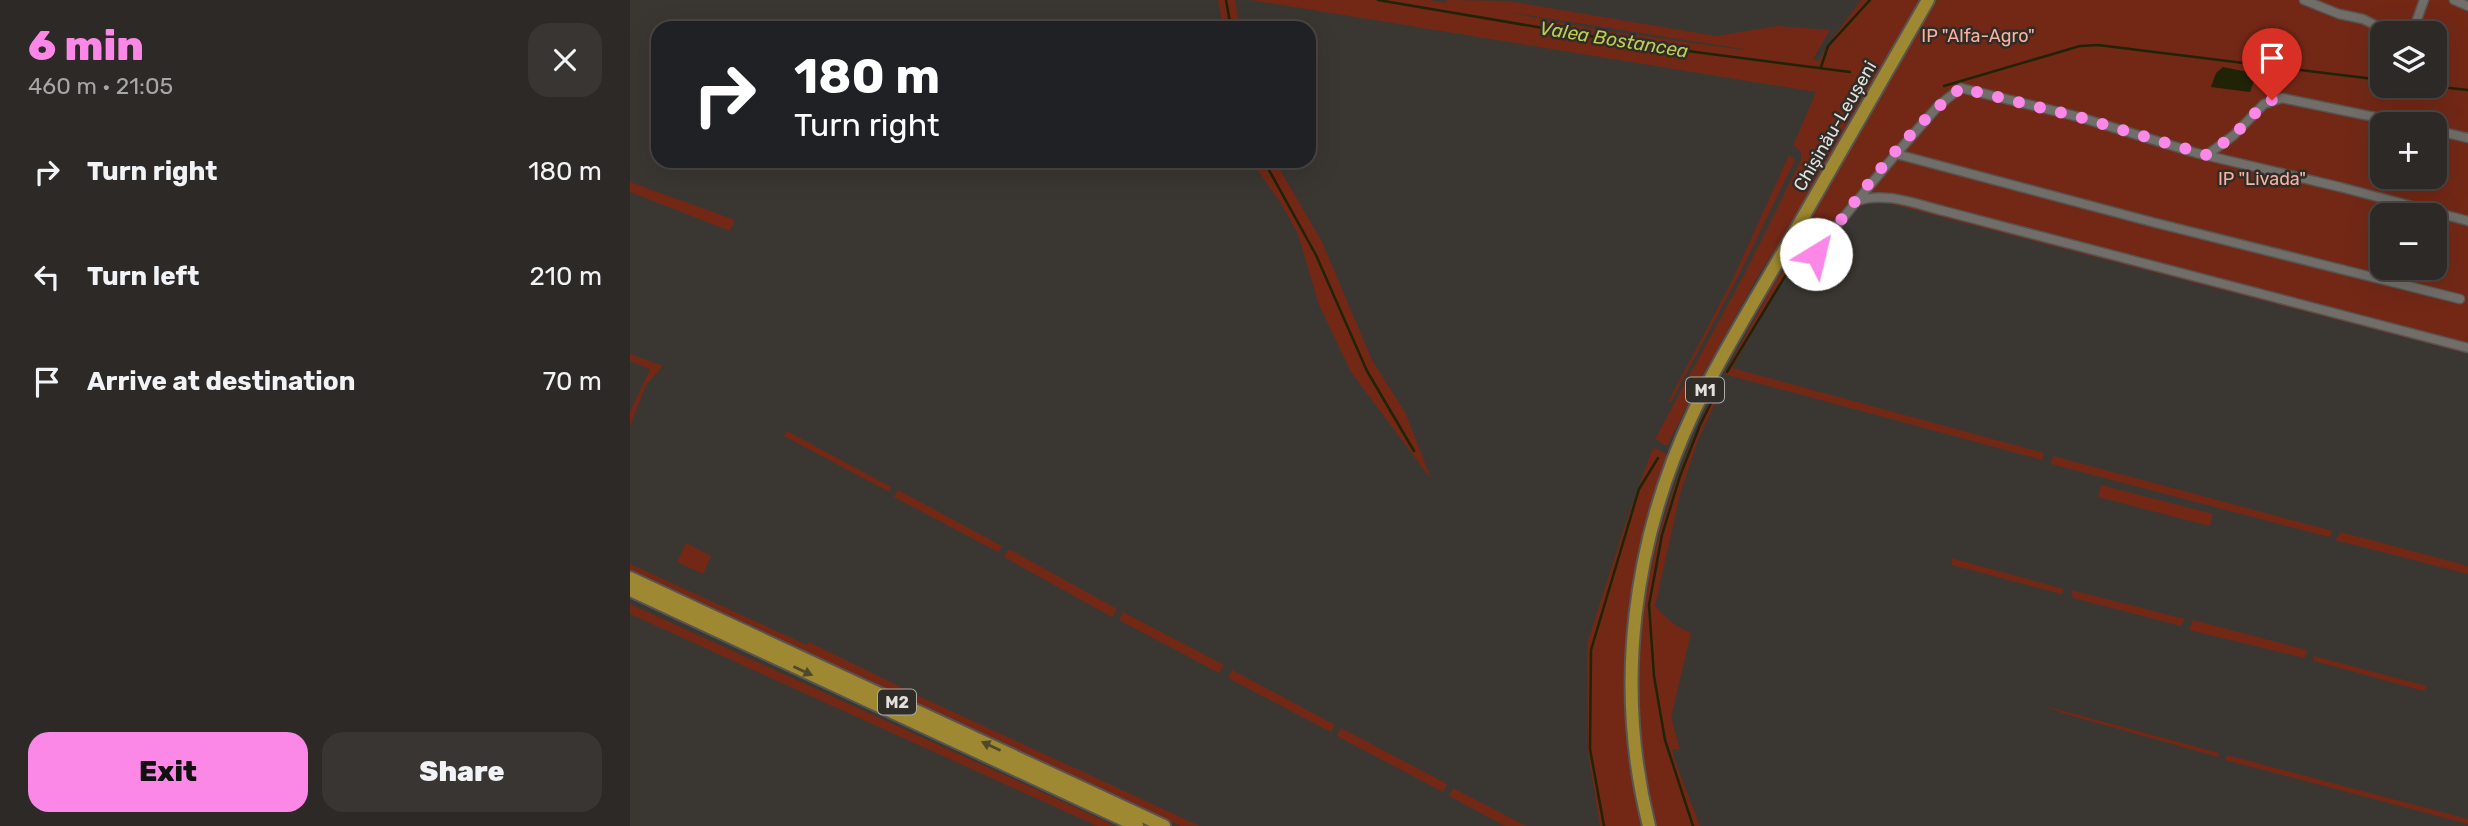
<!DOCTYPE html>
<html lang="en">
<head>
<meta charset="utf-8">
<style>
  :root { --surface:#2c2926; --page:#383532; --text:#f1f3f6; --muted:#a6a6a7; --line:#484543; --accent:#fb87e6 }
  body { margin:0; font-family:Rubik,sans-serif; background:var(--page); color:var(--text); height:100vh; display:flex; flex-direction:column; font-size:26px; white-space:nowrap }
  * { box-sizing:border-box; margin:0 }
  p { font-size:23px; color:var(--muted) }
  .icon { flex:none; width:38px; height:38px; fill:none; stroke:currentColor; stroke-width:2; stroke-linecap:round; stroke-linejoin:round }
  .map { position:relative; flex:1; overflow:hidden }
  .side { display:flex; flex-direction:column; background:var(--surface); width:630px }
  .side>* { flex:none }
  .hud { position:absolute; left:21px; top:21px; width:665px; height:147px; border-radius:21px; box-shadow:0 7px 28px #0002,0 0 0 2px var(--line); background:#202124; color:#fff; overflow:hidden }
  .controls { position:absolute; left:1740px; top:21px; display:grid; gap:14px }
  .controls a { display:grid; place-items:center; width:77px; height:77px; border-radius:14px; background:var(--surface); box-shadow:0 7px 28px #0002,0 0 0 2px var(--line); font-size:35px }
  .pin { position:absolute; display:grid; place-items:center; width:60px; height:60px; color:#fff; margin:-72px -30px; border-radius:50% 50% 50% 0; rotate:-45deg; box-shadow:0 0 7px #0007 }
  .pin .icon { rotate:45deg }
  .me { position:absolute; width:77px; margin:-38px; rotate:36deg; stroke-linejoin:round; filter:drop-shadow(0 0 5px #0008) }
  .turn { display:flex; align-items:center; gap:24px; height:147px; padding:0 28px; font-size:32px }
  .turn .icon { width:91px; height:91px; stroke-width:2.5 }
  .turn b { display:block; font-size:49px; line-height:60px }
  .round { display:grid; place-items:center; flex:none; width:74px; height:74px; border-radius:21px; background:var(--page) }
  .overview { display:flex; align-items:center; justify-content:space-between; height:119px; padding:0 28px }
  h1 { font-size:42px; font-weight:800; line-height:52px; color:var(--accent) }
  .action { display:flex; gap:14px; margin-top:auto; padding:14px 28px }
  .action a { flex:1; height:80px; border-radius:21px; background:var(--accent); color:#111; font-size:28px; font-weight:800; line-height:80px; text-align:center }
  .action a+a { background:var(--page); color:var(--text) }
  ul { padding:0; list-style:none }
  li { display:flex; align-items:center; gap:21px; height:105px; padding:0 28px }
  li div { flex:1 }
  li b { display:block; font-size:26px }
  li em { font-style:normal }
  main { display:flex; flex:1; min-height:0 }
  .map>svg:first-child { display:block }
</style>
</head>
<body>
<main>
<section class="side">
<div class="overview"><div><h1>6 min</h1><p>460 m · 21:05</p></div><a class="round"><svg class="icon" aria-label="close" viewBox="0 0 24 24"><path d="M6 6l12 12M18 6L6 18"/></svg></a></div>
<ul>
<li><svg class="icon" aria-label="right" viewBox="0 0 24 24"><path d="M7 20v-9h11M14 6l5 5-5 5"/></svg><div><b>Turn right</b></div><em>180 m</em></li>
<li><svg class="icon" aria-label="left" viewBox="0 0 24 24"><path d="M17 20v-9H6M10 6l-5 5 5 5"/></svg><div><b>Turn left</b></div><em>210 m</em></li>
<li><svg class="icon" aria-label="arrive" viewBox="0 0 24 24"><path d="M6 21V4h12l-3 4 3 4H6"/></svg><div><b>Arrive at destination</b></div><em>70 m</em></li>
</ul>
<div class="action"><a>Exit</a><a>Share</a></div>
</section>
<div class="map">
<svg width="1838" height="826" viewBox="0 0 1838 826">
  <rect width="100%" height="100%" fill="#3a3732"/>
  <path fill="#732816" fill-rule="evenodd" d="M588,0H605L610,28H593Z
    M621,0H800L816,3L817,0L878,1L1086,36L1148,26L1200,30L1183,59L1189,61L1196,47L1231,0H1290L1164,220L1128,276L1074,373L1037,446L1025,439L1115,273L1171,160C1172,152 1170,149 1163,146L1186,92ZM871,11L1113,49L1114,50L976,31Z
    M1307,0H1838V354L1261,204H1236L1229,207L1219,206L1181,253C1174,258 1171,260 1164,254L1171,234ZM1752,33H1804V86H1752ZM1752,124H1804V177H1752ZM1752,215H1804V268H1752Z
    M1159,155L1165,160L1110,273L1041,402H1038L1102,281Z
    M621,161H645L692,242L742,360L776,414L800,476L808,486L798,475L721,372L689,305L668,234L650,202Z
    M0,182L105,220L100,231L0,192Z
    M1159,265L1165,267L1167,274L1156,276L1102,368L1414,453L1412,460L1094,374L1148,276Z
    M0,354L33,366L16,385L0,426V412L20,369L0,361Z
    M1089,381L1095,382L1068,440L1050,494L1025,606C1035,618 1046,627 1061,633L1041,717L1050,750L1042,749L1044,758L1070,826H1027C1018,788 1010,749 1009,710C1003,590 1038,487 1089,381Z
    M157,431L261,487L259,492L154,436Z
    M1025,448L1036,454L1037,456C995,579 979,699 1012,826H970L958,751L957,644L996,522L1022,450Z
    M1423,456L1703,531L1699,537L1421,464Z
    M1471,485L1583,514L1580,526L1468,497Z
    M268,490L372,546L368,552L264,497Z
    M1711,532L1838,566V574L1705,540Z
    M56,543L81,556L73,574L47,562Z
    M379,549L487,609L482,617L374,557Z
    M1321,558L1434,589L1431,594L1322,565Z
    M0,564L177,645L179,642L293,698L570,826H551L59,598L0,570Z
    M1441,590L1555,619L1551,626L1443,598Z
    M0,604L486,826H467L0,614Z
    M493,612L594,665L589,673L489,620Z
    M1563,620L1677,650L1675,658L1559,630Z
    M1684,656L1797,686L1794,691L1684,661Z
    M602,670L705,725L701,732L598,678Z
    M1415,706L1589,753L1588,757L1432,713Z
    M711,728L817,784L813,792L707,736Z
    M1597,755L1838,819V824L1595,760Z
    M823,788L896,826H875L819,796Z"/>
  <path fill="#202306" d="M1593,67L1618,72L1626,76L1620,92L1581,87L1586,73Z"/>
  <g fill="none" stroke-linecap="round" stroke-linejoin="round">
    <path stroke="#202306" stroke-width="2.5" d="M596,0L601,28
      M748,0L1019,46L1220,72
      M1191,67L1198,46L1240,0
      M1314,86L1450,46L1468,45L1752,80
      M1801,86L1838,90
      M634,161L686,255L737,371L784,451
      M1168,256L1188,228
      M1097,372L1160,268
      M974,826L960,749L961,650L1009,489L1028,458
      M1063,826L1035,740L1024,676L1019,605L1032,535L1050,476L1070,425L1091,383"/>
    <g stroke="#575451" stroke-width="11">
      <path id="minor" d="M1674,0L1709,14L1733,19L1757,31L1775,33L1784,28L1794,0
        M1824,0L1838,6
        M1804,130L1838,138
        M1266,154L1309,105L1331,88L1449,117L1566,153L1710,187L1838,221
        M1577,155L1604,135L1634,104L1652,98L1779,124
        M1227,201L1266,154L1522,222L1830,299
        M1148,261H1178L1227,201C1255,191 1286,204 1314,211L1838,348"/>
    </g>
    <g stroke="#575451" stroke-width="16">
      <path id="highway" d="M0,578L534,826
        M0,590L507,826
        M1019,826C984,686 1003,539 1065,409C1091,355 1123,304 1153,252C1201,168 1249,84 1298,0"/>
    </g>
    <use href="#minor" stroke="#716e69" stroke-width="8"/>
    <use href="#highway" stroke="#9e8831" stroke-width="12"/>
  </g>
  <defs><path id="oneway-solid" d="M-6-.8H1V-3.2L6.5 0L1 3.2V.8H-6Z" transform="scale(1.75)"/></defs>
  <g fill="#51482b">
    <use href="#oneway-solid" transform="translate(173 671) rotate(25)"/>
    <use href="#oneway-solid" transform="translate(361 746) rotate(-155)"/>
  </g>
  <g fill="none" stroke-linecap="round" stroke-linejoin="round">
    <path stroke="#fb87e6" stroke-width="12" stroke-dasharray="0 21.6" d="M1186,254C1226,199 1277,129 1331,88L1449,117L1577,155L1604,135L1634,104L1642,100"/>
  </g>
  <g text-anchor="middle" stroke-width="5" stroke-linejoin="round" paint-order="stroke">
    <g fill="#302c28" stroke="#adaaa7" stroke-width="2">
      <rect x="1056" y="377.5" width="38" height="25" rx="5"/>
      <rect x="248" y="689.5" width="38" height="25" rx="5"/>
    </g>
    <g font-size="16" font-weight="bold" fill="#e2e0dd">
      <text x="1075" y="396">M1</text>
      <text x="267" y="708">M2</text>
    </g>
    <g font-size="18" fill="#fab19f" stroke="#302c28">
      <text x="1348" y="42">IP "Alfa-Agro"</text>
      <text x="1632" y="185">IP "Livada"</text>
    </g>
    <g font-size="18" fill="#e2e0dd" stroke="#302c28">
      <text transform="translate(1205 126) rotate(-60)" y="6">Chișinău-Leușeni</text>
    </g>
    <g font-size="19" font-style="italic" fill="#bfcc4f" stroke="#302c28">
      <text transform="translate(984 39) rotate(9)" y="7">Valea Bostancea</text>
    </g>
  </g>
</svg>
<div class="controls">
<a><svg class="icon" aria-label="layers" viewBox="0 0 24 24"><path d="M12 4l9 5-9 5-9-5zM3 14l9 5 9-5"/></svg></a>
<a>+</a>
<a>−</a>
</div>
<div class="pin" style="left:1642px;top:100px;background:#d93025"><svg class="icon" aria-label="arrive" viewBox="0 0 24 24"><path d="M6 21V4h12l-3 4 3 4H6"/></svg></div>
<svg class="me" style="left:1186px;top:254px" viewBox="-20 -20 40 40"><circle r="19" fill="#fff"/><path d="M0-13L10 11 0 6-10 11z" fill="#fb87e6"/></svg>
<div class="hud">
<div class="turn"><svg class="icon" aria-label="right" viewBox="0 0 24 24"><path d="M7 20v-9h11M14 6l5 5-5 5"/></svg><div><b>180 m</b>Turn right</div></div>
</div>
</div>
</main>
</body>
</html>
